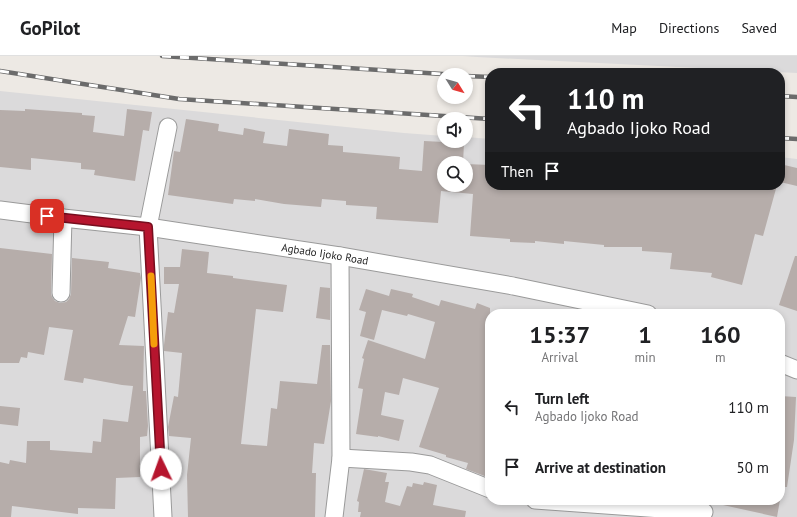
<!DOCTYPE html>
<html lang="en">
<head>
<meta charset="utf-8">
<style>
  :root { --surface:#fff; --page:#f2f2f2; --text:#202124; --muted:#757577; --line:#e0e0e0 }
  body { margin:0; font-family:"PT Sans",sans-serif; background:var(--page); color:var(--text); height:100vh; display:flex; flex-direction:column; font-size:15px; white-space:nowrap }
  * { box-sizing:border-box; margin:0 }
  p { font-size:13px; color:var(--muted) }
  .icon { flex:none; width:22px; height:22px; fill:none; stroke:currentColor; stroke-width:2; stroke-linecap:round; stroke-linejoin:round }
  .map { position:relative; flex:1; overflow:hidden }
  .drawer { position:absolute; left:485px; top:253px; width:300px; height:196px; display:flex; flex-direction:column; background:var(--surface); border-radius:16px; box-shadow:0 2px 6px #0003 }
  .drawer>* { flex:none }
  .hud { position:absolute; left:485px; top:12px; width:300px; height:122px; border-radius:16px; box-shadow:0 2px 6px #0003; background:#202124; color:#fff; overflow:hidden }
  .needle { width:26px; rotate:127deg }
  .buttons { position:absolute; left:437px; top:12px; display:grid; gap:8px }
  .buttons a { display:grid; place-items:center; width:36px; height:36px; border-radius:50%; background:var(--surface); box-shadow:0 2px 6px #0003; font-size:20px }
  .pin { position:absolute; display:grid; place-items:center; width:34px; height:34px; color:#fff; margin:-17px; border-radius:8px; box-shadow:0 2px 6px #0006 }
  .me { position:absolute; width:44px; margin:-22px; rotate:357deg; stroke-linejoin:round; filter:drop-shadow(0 0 3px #0008) }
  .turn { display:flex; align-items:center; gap:14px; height:84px; padding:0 16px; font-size:18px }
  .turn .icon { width:52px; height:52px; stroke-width:2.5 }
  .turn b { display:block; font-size:28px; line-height:34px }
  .then { display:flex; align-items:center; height:38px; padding:0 16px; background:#0003; gap:8px; font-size:15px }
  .eta { display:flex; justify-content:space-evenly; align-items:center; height:68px; text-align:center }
  .eta b { font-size:24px; font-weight:700; line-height:28px }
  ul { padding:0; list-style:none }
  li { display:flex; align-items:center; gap:12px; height:60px; padding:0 16px }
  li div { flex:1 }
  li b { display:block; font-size:15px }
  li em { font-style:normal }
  header { display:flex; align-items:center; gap:24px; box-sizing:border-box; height:56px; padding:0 20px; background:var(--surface); border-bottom:1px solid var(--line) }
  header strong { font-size:19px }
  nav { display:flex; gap:22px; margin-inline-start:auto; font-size:14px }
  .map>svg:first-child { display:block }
</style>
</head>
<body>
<header>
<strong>GoPilot</strong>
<nav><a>Map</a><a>Directions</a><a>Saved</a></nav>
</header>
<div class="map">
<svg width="797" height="461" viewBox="0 0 797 461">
  <rect width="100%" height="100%" fill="#ede9e4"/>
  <path fill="#dbdadb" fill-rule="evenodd" d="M463,0H797V17L477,1Z
    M0,35L404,77L444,80V85H466V81L490,83V129H780V101L797,103V461H0ZM444,107H466V129H444ZM490,258H780V444H490Z"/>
  <path fill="#b6adaa" d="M25,53L82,57V59L95,60L93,76L124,80L127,53L152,56L149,75L143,74L135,125L94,119L95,114L81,113V107L31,102V114L0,111V54L25,55Z
    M186,63L219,68L218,75L243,79L244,72L265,76L263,87L287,90L289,73L329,78L328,89L343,90V96L400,101L399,113L422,115L424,85L464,87L463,107H444V129H466V108L490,109V129H777L763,180L755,178L742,229L711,221L712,217L670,213L672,197L642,195V191H604V189L564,185V188L535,185V187L510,186V183L470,180L473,138L441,135L438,167L376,163L377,151L346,149V145L322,143L321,151L284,148L255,143V145L234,143L233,148L168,139L174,95L180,96Z
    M780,108L797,112V130L780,126Z
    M0,192L52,198L51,237L52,241L55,245L60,247L66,246L69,243L71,238L72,202L109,206L108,212L140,217L141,222L135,261L128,260L119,289L144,290L143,335H146L148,370L147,380L140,381V421L116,422L115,453L78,452V458L12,450L11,461H0V406L9,408L10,404L26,407L27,385H50V394L92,397L93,385L101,386L103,363L128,366L133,330L122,329L84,322L83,327L64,324L73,274L49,271L44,299L28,296L27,302L21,301L19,307H0Z
    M182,193L209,196L207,217L233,220V222L287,229L283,256L256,253L241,388L267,390L271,352L277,353L280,325L317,328L322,289H330L331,345L324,388L314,387L312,417H316L315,461H188L187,419L191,382L169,380L168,371L174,340L178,341L182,297L164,295V289L168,256L174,257L179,228H164V211H180Z
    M795,200H797V255L779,249Z
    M320,231L330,232V264L316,262Z
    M366,233L389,240L391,233L413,238L412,241L439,250L441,244L475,253L477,247L490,252V287L485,301H490V422L466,413L468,407L446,401V399L419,391L439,332L403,322L399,339L385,336L381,359L404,364L399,385L378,380V381L356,378L363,333L358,332L364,303L362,302L368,284L425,303L435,266L408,258L407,260L382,254L374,284L360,280L366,256L359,254Z
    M780,340L796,341L794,384L787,431H780Z
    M0,350L20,352L18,370L0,368Z
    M364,413L387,417L385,426H389L385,446L400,450L407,430L412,431L413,427L423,429L424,426L437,429L433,449L466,455L465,461H360L361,456H358L359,446L357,445Z
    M724,444H780L777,461L723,449Z"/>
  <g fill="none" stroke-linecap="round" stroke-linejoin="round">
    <g stroke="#9a9a9a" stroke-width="19">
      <g id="minor">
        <path id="s1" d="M0,154L63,162L148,171L340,200L513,230L648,258"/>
        <path d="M61,237L63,162"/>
        <path d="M780,307L797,314"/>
        <path d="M341,402L411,406L430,409L490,433"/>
        <path d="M535,444L704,456"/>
        <path d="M163,461L148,171L168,71"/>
        <path d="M334,461L341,402L340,200"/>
      </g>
    </g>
    <use href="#minor" stroke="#fff" stroke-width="17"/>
    <g stroke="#6b6b6b" stroke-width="4.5">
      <path id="rail" d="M162,0L458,19
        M0,15L179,43L490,63
        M466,20L490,21
        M780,40L797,41
        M780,82L797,83"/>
    </g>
    <use href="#rail" stroke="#fff" stroke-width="3" stroke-dasharray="9" stroke-linecap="butt"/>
  </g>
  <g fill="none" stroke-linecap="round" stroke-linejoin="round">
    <g stroke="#760e1e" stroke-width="10">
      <path id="route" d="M47,160L148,171L161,413"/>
    </g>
    <use href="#route" stroke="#b6152e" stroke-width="7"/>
    <path stroke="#f59e0b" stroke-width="7" d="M151,220L154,288"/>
  </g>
  <g text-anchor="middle" stroke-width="3" stroke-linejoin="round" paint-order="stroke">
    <g font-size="11" fill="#1d1d1d" stroke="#fff">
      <text dy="4" stroke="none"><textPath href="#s1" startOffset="328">Agbado Ijoko Road</textPath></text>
    </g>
  </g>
</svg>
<div class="buttons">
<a><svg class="needle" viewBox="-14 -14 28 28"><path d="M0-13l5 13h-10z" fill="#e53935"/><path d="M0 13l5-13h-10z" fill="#757577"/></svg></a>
<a><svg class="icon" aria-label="sound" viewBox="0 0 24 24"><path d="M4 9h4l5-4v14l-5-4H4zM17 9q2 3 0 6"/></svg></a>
<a><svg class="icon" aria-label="search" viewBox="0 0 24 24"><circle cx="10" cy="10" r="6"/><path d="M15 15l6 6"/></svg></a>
</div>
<div class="pin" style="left:47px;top:160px;background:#d93025"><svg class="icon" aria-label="arrive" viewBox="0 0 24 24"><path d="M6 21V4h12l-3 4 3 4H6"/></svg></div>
<svg class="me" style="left:161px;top:413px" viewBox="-20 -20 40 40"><circle r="19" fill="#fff"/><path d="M0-13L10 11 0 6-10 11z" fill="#b6152e"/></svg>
<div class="hud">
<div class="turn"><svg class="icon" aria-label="left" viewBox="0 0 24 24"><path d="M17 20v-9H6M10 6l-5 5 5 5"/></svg><div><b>110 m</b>Agbado Ijoko Road</div></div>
<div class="then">Then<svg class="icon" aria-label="arrive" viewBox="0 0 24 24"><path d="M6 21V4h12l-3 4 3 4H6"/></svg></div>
</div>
<section class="drawer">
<div class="eta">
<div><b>15:37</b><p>Arrival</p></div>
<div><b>1</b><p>min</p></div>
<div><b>160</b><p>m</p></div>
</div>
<ul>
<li><svg class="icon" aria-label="left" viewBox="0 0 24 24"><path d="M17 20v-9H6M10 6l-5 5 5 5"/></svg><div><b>Turn left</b><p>Agbado Ijoko Road</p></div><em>110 m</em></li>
<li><svg class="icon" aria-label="arrive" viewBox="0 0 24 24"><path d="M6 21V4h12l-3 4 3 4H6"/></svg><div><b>Arrive at destination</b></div><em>50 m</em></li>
</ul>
</section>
</div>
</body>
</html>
